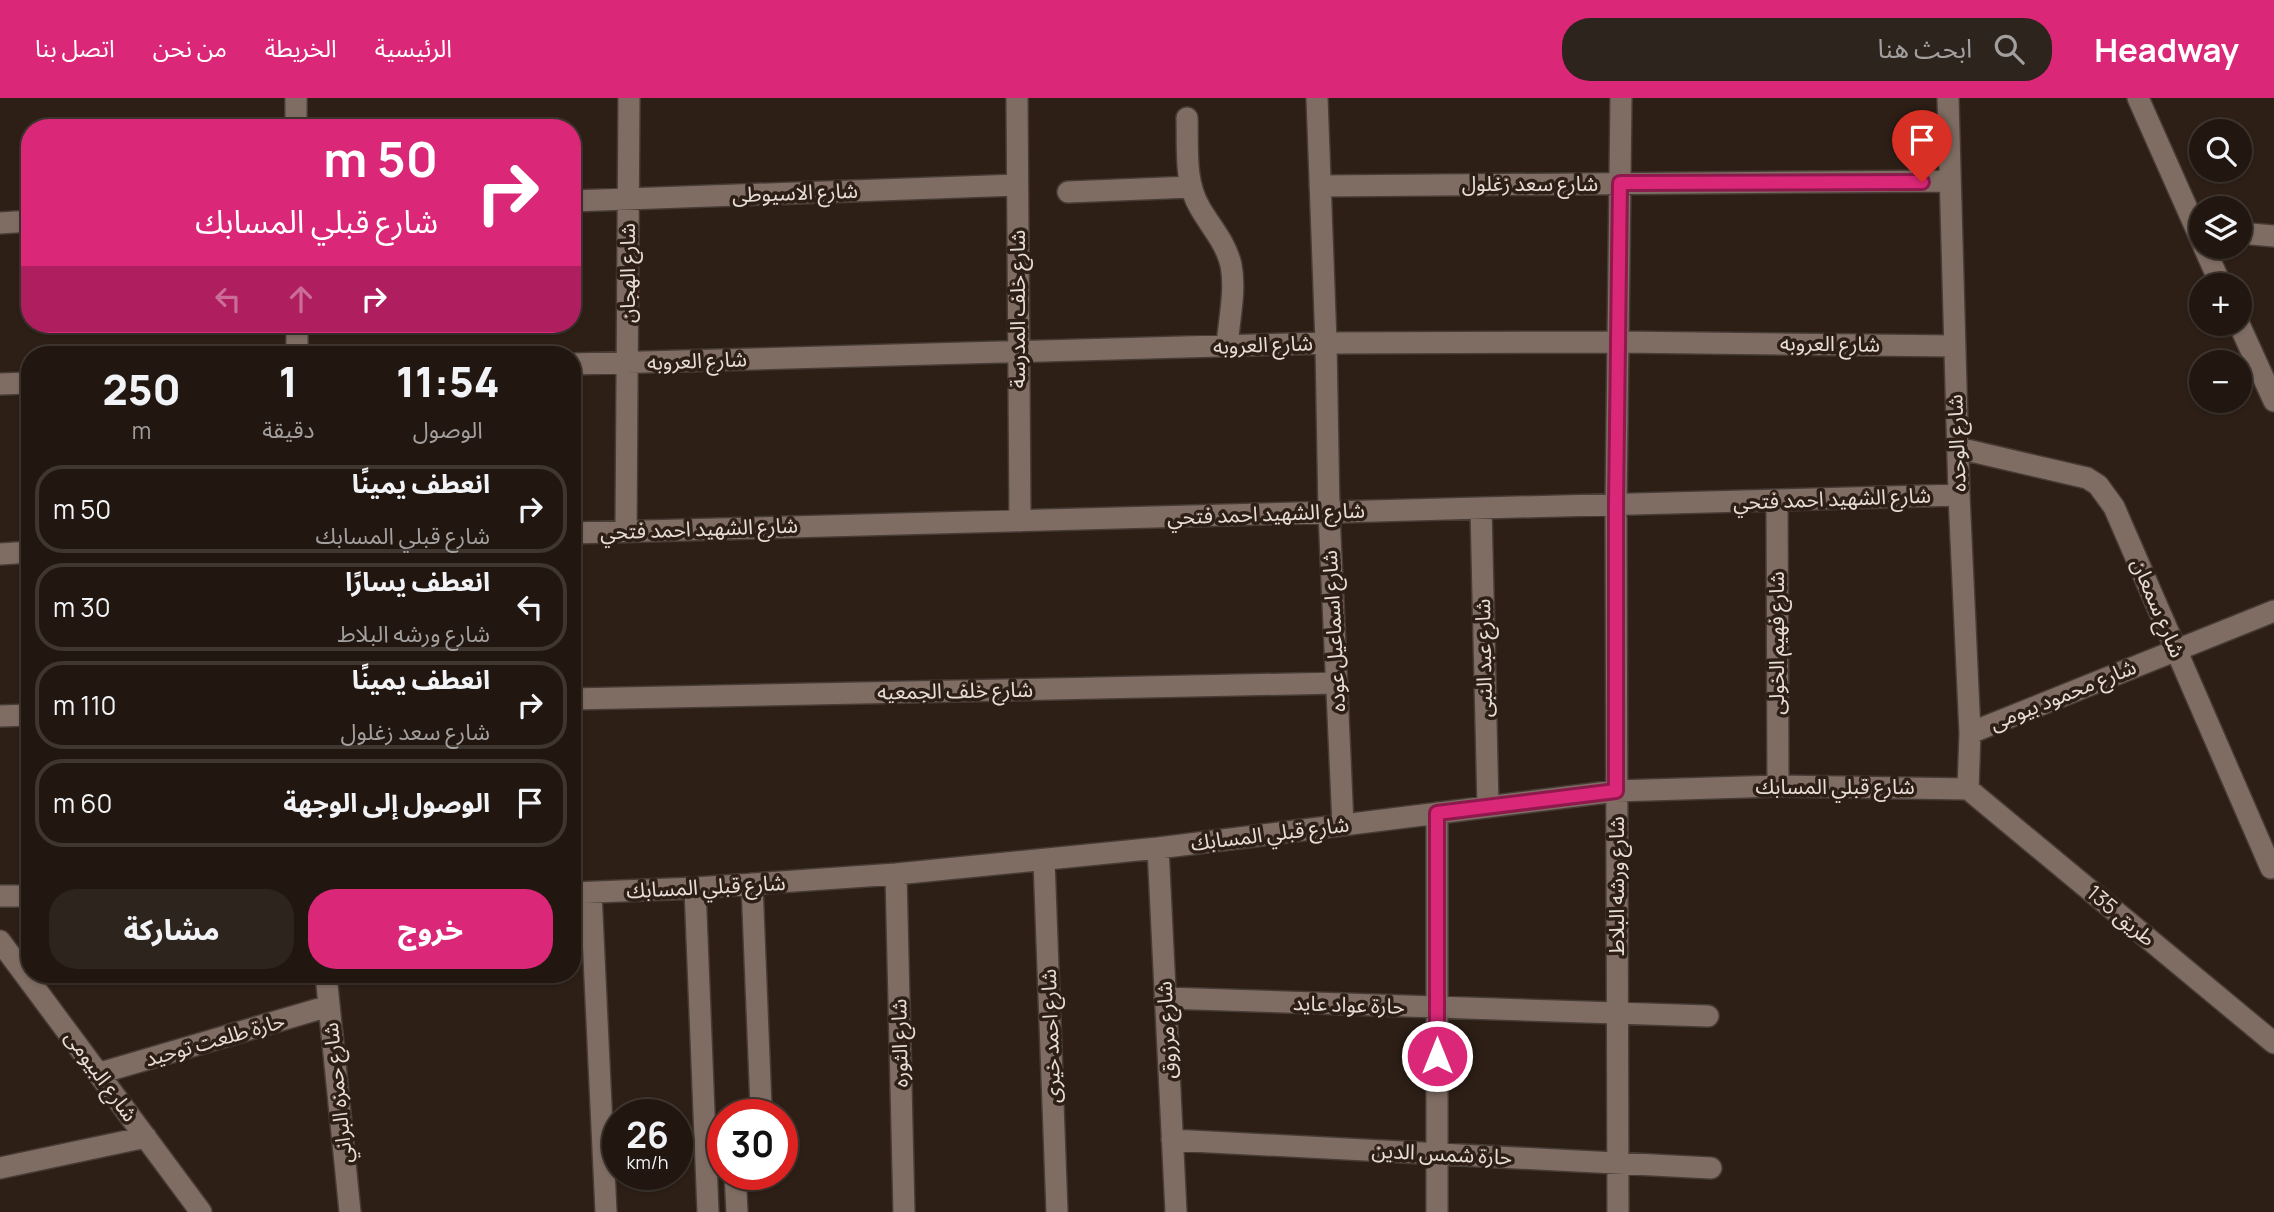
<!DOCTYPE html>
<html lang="ar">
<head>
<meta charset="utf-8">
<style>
  :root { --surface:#221710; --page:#2e241e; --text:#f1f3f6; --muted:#a29f9f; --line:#3f3630; --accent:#db2777 }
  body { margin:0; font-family:Manrope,"Noto Sans Arabic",sans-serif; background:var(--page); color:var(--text); direction:rtl; height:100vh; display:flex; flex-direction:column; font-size:26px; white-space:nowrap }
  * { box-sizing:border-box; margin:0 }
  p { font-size:23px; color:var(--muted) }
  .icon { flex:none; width:38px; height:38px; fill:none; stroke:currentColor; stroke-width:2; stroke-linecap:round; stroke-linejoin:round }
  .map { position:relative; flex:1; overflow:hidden; direction:ltr }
  .sheet { position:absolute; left:21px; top:248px; width:560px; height:637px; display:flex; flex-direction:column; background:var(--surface); border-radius:28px; box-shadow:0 2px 5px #0004,0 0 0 2px var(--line); direction:rtl }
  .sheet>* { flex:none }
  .top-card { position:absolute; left:21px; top:21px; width:560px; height:214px; border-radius:28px; box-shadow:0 2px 5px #0004,0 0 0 2px var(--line); direction:rtl; background:#db2777; color:#fff; overflow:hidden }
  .controls { position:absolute; left:2189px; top:21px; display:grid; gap:14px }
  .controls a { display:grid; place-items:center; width:63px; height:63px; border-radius:50%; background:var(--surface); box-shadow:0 2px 5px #0004,0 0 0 2px var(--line); font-size:35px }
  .speed { position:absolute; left:602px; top:1001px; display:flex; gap:14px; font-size:35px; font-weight:700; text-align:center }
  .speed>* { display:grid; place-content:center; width:91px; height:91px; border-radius:50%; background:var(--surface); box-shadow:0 2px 5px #0004,0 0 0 2px var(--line); line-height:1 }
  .speed small { font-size:18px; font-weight:400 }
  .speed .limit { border:10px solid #d22; background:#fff; color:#111 }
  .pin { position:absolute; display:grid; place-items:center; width:60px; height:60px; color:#fff; margin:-72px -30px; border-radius:50% 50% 50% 0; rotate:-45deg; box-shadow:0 0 7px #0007 }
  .pin .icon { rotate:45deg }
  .me { position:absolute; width:77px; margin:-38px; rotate:0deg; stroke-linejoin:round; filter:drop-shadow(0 0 5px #0008) }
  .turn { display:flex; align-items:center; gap:24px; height:147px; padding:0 28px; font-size:32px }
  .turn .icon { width:91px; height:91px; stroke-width:2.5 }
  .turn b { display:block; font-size:49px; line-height:60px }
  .lanes { display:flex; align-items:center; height:66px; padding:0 28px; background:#0003; justify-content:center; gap:35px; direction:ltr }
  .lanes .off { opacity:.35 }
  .eta { display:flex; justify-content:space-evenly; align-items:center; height:119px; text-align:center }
  .eta b { font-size:42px; font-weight:800; line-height:49px }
  .action { display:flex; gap:14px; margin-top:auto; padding:14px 28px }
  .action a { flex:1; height:80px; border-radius:28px; background:var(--accent); color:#fff; font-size:28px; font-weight:800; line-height:80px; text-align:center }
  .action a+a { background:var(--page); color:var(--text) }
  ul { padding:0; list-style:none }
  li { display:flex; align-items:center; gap:21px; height:88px; margin:0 14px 10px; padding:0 14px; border:4px solid var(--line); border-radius:28px }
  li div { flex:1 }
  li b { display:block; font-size:26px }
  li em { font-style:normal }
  header { display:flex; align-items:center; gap:42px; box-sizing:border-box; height:98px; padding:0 35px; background:var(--accent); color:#fff }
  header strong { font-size:33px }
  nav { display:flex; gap:38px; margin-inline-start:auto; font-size:24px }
  .search { width:490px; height:63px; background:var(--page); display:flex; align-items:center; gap:18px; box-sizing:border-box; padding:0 24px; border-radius:28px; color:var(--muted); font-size:26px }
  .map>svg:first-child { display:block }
</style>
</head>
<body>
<header>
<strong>Headway</strong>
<div class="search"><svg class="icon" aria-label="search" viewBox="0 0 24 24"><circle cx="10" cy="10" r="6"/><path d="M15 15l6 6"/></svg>ابحث هنا</div>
<nav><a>الرئيسية</a><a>الخريطة</a><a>من نحن</a><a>اتصل بنا</a></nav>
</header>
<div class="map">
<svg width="2274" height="1114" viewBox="0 0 2274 1114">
  <rect width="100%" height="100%" fill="#2d1f16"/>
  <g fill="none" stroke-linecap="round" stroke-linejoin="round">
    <g stroke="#473b36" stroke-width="24">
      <path id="minor" d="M296,0V30
        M1017,0L1020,423
        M1317,0L1326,245L1329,415L1343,727
        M1948,0L1959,397L1970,635L1968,691
        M2138,0L2202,144
        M1187,20C1188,50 1184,83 1200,110C1211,129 1226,145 1231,167C1236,192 1229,222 1227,248
        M1320,88L1949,83
        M1068,94L1191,89
        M572,103L1017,87
        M0,125L30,123
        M2240,135L2274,138
        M2204,149L2221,187
        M297,226V257
        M2239,226L2274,303
        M572,266L1326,245L1620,244L1955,248
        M0,286L30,285
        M1958,350L2087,380L2098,387L2114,409L2271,770
        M1777,403L1778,688
        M1481,411L1488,709
        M626,433L629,0
        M572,435L1959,397
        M0,456L30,454
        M572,601L1337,585
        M0,618L30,617
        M1970,635L2274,513
        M1968,691L2274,945
        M1158,750L1176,1114
        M1044,762L1057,1114
        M896,776L904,1114
        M752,786L761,1009L759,1017
        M695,790L708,1114
        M572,795L695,790L896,776L1158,750L1616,693L1778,688L1968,691
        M591,795L606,1114
        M0,798H30
        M0,843L201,1114
        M326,877L350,1114
        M1165,900L1708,918
        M100,975L329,908
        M1172,1042L1711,1070
        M0,1070L146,1039
        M735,1076L737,1114
        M1437,1114V715
        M1618,1114L1616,407L1621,0"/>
    </g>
    <use href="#minor" stroke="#7f6d63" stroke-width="21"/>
  </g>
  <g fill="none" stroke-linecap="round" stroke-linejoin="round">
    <g stroke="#8e194d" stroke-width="18">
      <path id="route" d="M1437,958V715L1616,693V407L1620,85L1922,84"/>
    </g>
    <use href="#route" stroke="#db2777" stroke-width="12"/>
  </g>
  <g text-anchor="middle" stroke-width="7" stroke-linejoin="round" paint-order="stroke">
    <g font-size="21" fill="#e7ddd7" stroke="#2d1f16">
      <text x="1530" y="93">شارع سعد زغلول</text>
      <text transform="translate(795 95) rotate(-2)" y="7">شارع الاسيوطى</text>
      <text transform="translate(628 175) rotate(-90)" y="7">شارع الهجان</text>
      <text transform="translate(1018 211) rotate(-90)" y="7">شارع خلف المدرسة</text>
      <text transform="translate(1830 246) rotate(1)" y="7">شارع العروبه</text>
      <text transform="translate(1263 247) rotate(-2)" y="7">شارع العروبه</text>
      <text transform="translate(697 263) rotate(-2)" y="7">شارع العروبه</text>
      <text transform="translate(1957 345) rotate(-92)" y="7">شارع الوحده</text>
      <text transform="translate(1832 401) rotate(-2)" y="7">شارع الشهيد احمد فتحي</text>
      <text transform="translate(1266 416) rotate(-2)" y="7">شارع الشهيد احمد فتحي</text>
      <text transform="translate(699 431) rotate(-2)" y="7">شارع الشهيد احمد فتحي</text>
      <text transform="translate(2158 510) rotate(67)" y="7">شارع سمعان</text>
      <text transform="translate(1334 533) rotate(-93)" y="7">شارع اسماعيل عوده</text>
      <text transform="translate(1777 545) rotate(-90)" y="7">شارع فهيم الخولى</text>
      <text transform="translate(1484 560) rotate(-91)" y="7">شارع عبد النبى</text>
      <text transform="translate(955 593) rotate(-1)" y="7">شارع خلف الجمعيه</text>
      <text transform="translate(2063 597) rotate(-22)" y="7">شارع محمود بيومى</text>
      <text x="1835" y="696">شارع قبلي المسابك</text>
      <text transform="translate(1270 736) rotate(-7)" y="7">شارع قبلي المسابك</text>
      <text transform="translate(1617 788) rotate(-90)" y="7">شارع ورشه البلاط</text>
      <text transform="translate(706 789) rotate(-3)" y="7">شارع قبلي المسابك</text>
      <text transform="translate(2121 818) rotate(40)" y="7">طريق 135</text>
      <text transform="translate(1349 907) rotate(2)" y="7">حارة عواد عايد</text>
      <text transform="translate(1167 932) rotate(-93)" y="7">شارع مرزوق</text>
      <text transform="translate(1051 938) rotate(-92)" y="7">شارع احمد خيرى</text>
      <text transform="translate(215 942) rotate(-16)" y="7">حارة طلعت توحيد</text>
      <text transform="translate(900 945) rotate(-91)" y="7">شارع الثوره</text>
      <text transform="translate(101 978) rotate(54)" y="7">شارع البيومى</text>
      <text transform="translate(338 995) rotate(-96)" y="7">شارع حمزه البراني</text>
      <text transform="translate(1442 1056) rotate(3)" y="7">حارة شمس الدين</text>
    </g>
  </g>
</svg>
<div class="controls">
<a><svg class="icon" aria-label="search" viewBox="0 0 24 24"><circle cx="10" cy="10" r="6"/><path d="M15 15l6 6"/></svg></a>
<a><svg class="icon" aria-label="layers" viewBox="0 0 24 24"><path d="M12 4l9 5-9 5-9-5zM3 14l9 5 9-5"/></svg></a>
<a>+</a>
<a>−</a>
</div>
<div class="speed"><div>26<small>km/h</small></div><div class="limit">30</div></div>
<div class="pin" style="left:1922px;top:84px;background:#d93025"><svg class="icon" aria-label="arrive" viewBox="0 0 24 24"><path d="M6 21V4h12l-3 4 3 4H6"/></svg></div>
<svg class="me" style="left:1437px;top:958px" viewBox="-20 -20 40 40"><circle r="17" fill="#db2777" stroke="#fff" stroke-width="3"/><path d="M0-11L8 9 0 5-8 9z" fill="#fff"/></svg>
<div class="top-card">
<div class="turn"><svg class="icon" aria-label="right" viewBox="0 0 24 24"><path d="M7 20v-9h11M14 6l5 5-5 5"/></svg><div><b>50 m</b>شارع قبلي المسابك</div></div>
<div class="lanes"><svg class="icon off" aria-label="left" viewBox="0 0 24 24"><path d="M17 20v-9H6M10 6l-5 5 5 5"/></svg><svg class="icon off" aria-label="ahead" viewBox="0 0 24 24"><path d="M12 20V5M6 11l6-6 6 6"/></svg><svg class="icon" aria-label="right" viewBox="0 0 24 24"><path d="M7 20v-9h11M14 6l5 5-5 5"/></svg></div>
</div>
<section class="sheet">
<div class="eta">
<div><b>11:54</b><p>الوصول</p></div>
<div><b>1</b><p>دقيقة</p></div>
<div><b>250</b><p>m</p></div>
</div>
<ul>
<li><svg class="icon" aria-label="right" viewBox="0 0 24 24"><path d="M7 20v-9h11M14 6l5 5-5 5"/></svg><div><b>انعطف يمينًا</b><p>شارع قبلي المسابك</p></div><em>50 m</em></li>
<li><svg class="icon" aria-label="left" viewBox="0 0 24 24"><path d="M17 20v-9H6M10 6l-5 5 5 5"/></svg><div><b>انعطف يسارًا</b><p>شارع ورشه البلاط</p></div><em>30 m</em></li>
<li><svg class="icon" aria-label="right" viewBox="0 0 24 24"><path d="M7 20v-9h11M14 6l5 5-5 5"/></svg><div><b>انعطف يمينًا</b><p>شارع سعد زغلول</p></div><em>110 m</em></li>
<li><svg class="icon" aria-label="arrive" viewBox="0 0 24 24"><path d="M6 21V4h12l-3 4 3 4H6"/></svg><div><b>الوصول إلى الوجهة</b></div><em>60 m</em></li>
</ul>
<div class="action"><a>خروج</a><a>مشاركة</a></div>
</section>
</div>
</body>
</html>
